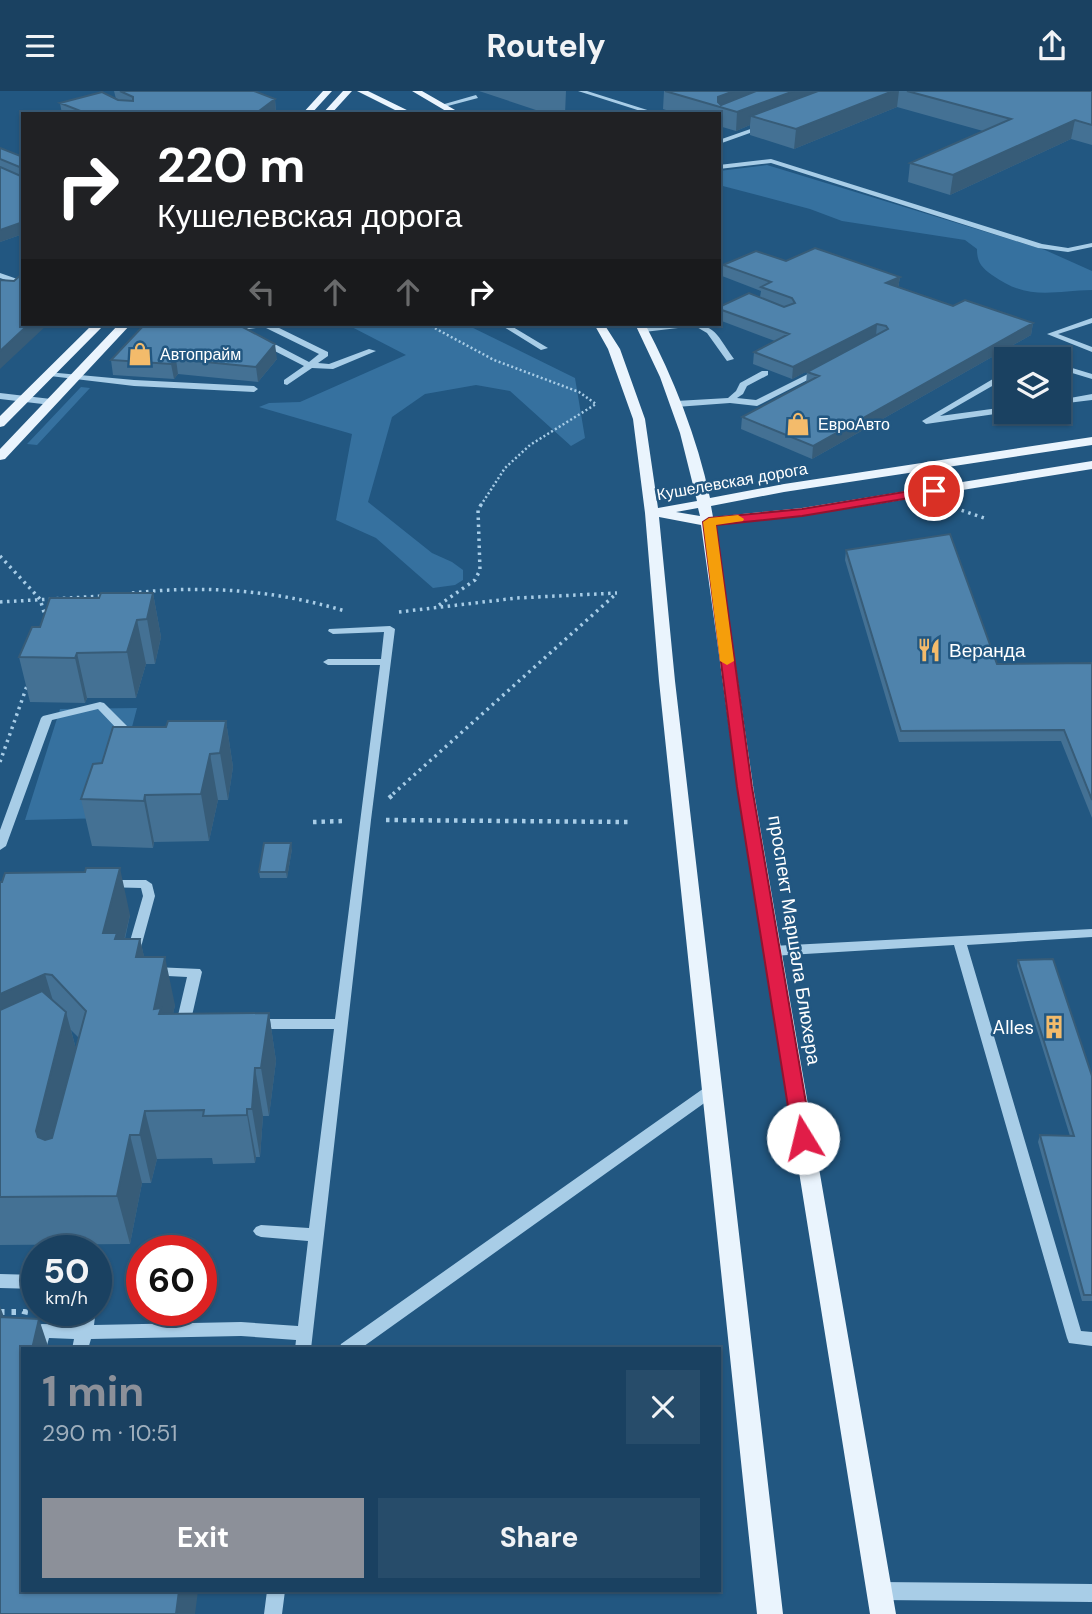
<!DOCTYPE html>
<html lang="en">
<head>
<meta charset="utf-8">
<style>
  :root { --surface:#1a4161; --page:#274c6a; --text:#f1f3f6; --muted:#9fafbd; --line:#385a76; --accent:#8c9099 }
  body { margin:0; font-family:"DM Sans",sans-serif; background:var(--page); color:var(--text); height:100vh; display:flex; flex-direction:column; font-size:26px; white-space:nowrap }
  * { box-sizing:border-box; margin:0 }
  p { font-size:23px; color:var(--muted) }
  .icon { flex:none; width:38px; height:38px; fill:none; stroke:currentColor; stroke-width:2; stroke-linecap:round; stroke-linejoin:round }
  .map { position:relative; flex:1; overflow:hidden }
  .drawer { position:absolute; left:21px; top:1256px; width:700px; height:245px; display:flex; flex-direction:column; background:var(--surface); border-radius:0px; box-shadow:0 2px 5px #0004,0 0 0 2px var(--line) }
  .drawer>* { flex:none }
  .top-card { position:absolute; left:21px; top:21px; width:700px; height:214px; border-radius:0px; box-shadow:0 2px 5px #0004,0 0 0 2px var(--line); background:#202124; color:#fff; overflow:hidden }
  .buttons { position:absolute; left:994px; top:256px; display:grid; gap:14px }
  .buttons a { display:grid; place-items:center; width:77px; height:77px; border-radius:0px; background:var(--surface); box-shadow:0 2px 5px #0004,0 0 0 2px var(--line); font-size:35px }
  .speed { position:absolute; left:21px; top:1144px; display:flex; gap:14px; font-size:35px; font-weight:700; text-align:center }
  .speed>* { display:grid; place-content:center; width:91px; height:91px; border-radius:50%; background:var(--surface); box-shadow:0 2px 5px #0004,0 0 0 2px var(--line); line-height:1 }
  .speed small { font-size:18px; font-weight:400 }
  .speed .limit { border:10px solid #d22; background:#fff; color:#111 }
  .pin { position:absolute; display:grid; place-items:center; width:60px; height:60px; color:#fff; margin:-30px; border:4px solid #fff; border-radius:50%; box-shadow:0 2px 7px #0007 }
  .me { position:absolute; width:77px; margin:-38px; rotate:351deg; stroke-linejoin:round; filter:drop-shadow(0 0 5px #0008) }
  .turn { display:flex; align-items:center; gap:24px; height:147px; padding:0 21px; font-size:32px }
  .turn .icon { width:91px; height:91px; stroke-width:2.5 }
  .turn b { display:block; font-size:49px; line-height:60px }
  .lanes { display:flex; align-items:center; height:66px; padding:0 21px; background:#0003; justify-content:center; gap:35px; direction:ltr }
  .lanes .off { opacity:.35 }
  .round { display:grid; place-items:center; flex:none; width:74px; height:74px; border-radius:0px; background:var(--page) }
  .summary { display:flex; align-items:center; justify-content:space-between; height:119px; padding:0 21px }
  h1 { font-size:42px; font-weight:700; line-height:52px; color:var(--accent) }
  .cta { display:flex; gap:14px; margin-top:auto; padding:14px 21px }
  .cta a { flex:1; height:80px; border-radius:0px; background:var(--accent); color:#fff; font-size:28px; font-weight:700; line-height:80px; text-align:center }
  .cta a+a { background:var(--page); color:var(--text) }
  header { display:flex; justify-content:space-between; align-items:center; height:91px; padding:0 21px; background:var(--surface); font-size:32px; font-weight:700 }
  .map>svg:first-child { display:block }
</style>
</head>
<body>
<header><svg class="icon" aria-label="menu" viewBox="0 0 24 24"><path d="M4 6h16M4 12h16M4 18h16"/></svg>Routely<svg class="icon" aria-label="share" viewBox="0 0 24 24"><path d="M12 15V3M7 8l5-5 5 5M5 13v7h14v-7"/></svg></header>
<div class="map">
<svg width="1092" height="1523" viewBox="0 0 1092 1523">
  <rect width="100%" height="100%" fill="#225781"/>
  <path fill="#36719f" d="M767,74L1045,159L1092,180V199C1052,200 1028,210 992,184C981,176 977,171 977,158L965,149L842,130L810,118L719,94V80Z
    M346,233H465L575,287L585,347L571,355L510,300L476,294L425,303L392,326L368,411L432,462L452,471L463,479V489L455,494L433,497L376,447L336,429L352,343L259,316L269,312L300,311L406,264Z
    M81,296L90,297L37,354L27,353Z
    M137,617L108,727L25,729L60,618Z"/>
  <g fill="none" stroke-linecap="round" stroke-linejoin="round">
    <path stroke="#a8cde7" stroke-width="2.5" stroke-dasharray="2 2.5" stroke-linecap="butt" d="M427,233L494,269L579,301L596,313L530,354L505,377L481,414"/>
    <path stroke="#a8cde7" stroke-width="3.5" stroke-dasharray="2.5 4.5" stroke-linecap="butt" d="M955,417L984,427
      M0,465L40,508L46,528
      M132,502C205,494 275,499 345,520
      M0,511L103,505
      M439,514L475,489L480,479L478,419L482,412
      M399,521L517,507L617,502
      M0,671L28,592
      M393,703L617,502"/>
    <path stroke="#a8cde7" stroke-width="4.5" stroke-dasharray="3.5 5" stroke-linecap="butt" d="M389,707L395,702
      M386,729L630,731
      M313,731L345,730"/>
    <path stroke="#a8cde7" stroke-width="6" stroke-dasharray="4.5 7" stroke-linecap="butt" d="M0,1221H25L23,1230"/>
    <path fill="#a8cde7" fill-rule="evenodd" d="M578,0H587L660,23H650Z
      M476,4L478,7L444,16L441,14Z
      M28,19L35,23L26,22Z
      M765,33L767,36L719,53V49Z
      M771,68L1042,153L1068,157L1092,152V156L1068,161L1038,157L771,72L719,78V74Z
      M0,182L23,190V195L0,187Z
      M1092,227V232L1058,243L1092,256V261L1047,243Z
      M253,233H271L328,261V265L318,272L329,273L369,258L376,260L333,278L312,277L287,294L284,293V289L304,275L259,252V248H265L309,271L319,263L264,236L242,239L238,237Z
      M499,233H508L548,257L541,259Z
      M677,233C716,233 713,238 734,268L727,270L707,242L695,235L644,241L640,239L644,237Z
      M1031,266H1037L1041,268H1030Z
      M1059,273L1092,283V288L1059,278Z
      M818,278L825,280L757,315L730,312L676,316L672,313L676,310L728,307L736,300L740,292L762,280H768V284L747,295L743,303L737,307L756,309Z
      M47,281L134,289L254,295L258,298L254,301L134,295L50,285L46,283Z
      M1003,282H1006V287L940,325L1006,316V320L1009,321L926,333L922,330Z
      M0,302L51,308L55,311L51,314L0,308Z
      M1092,303V309L1059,313V309Z
      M390,535L395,538L371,729L311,1258H295L296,1249L241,1245L91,1248L88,1258H72L74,1248L49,1247L46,1258H30L36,1235L42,1233L78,1234L81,1220L96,1218L94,1234L241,1231L298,1235L308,1150L261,1146L256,1144L253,1140L256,1136L261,1134L309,1137L334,938H257L252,937L250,933L252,929L257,928H335L380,574H328L323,571L328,568H381L384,541L333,543L328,540L329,538Z
      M100,611L104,612L130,638L126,651L120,654L116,653L114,651L118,639L98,618L52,629L6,755L0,759V739L41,627L43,625Z
      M107,789H146L152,793L155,805L138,867H128L126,864L143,805L141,797L103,796L101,793L103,790Z
      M1092,838V846L967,854L1081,1240L1092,1241V1255L1069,1252L1067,1247L954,854L772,865L767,863L765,860L767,857L772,855Z
      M154,876L200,878L202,881L191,929L196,933L194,937H178L176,933L187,886L149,884L147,881L149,878Z
      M712,994L717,995L719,999L717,1003L360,1258H339L341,1253L707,995Z
      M0,1183L37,1184V1198L0,1197Z
      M879,1491L1092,1493V1511L879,1509L872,1506L870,1500L872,1494Z
      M267,1500H285L282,1523H264Z"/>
    <path fill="#eaf4fd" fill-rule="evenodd" d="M323,0H332L311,23H302Z
      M343,0H352L331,23H322Z
      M357,0H368L415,23H403Z
      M412,0H422L462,23H451Z
      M93,233H105L4,335L0,336V325Z
      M119,233H131L5,368L0,369V358Z
      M594,233H604L620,258L645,328L658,417L697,410L680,342L660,286L635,233H645C674,288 697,346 710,407L784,393L1092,346V354L784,401L711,415L713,426L802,417L1092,370V378L802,425L715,434L754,701L896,1523H870L738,701L701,434L659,426L675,590L783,1523H757L659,590L645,422L633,328L608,258ZM698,417L700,425L676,421Z"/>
  </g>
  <path fill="#447194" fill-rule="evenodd" d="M114,0H254L275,8L276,23H62L60,12L116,8Z
    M479,0H566L565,23H548Z
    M664,0H1092V54L1071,48L950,104L908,91L910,72L983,40L897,16L794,58L750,44V34L736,40L719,35V23H678L663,18Z
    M0,57L23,66V143L0,151Z
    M786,170L900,186L898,197L953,215L1033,232L1031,244L812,368L741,338L742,326L806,293L807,281L863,251L792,288L753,273L754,261L775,250L719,229V216L760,206L761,200L722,185L723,174Z
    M145,233L277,268L258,291L178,283L174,288L113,284L111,269Z
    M846,459L997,573L1092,572V727L1061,650L899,651L845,469Z
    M153,502L161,546L155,573H146L136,607H87L85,612L30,611L19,566L40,536L99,507Z
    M226,630L233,676L228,709H218L209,750L154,751L153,757L92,755L81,708L102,672L166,636Z
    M292,758L287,787H260L259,781Z
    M0,791L130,824L125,848H140L144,866L175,914L173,923L269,922L276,970L269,1025H263L260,1066H256L255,1072L213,1073L212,1067L157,1068L151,1092H142L130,1153L0,1154ZM71,939L79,947L76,958Z
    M1018,869L1092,985V1210H1082L1038,1051L1040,1044L1070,1045L1017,875Z"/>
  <path fill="#375c78" d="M734,0H782L717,15L718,6Z
    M794,0H843L751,25L750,34L736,40L737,21Z
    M893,0H899L897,16L794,58L796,38Z
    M275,8L276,23H255Z
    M1075,29L1071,48L950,104L953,84Z
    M23,131V143L0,151V139Z
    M900,186L898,197L886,192Z
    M1033,232L1031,244L812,368L813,355Z
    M29,233H48L0,278V260Z
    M877,233L876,245L792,288L793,276Z
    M275,253L277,268L258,291L256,276Z
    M176,268L178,283L174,288L171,273Z
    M153,502L161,546L155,573L147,528Z
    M137,529L146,573L136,607L127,561Z
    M77,562L87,607L85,612L75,567Z
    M226,630L233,676L228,709L220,662Z
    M210,663L218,709L209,750L201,703Z
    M145,704L154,751L153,757L144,710Z
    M291,752L292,758L287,787L286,781Z
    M120,777L130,824L121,862L103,842Z
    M140,848L151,895L136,866Z
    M165,866L175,914L168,949L154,918Z
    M45,883L59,930L0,957V903Z
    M66,921L79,969L50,1088L36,1040Z
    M269,922L276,970L269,1025L261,977Z
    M255,977L263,1025L260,1066L252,1018Z
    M247,1018L256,1066L255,1072L247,1024Z
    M145,1020L157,1068L151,1092L140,1044Z
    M130,1044L142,1092L130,1153L117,1105Z
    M0,1215L12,1248L0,1237Z
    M39,1228L49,1258H32Z
    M179,1500H198L195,1523H176Z"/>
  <path fill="#4f83ac" stroke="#375c78" stroke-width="2" d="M120,0H254L275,8L255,23H88L60,12L102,1L118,9L133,10V6Z
    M665,0H734L718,6V11L721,14L756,0H794L737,21Z
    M818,0H893L796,38L751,25Z
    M907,0H1092V34L1075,29L953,84L910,72L1011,28Z
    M384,20L388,23H373Z
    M0,57L23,66V84L22,77L0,68Z
    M0,76L23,86V131L0,139Z
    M815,157L900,186L886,192L953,215L965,209L1033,232L813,355L742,326L819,285L807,281L888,238L886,235L877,233L793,276L754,261L789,243L719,218V216L749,202L784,216L795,212L792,207L761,196L771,191L723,174L756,160L786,170Z
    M23,182V233H29L0,260V189L14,190Z
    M145,233H237L275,253L256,276L176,268L171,273L111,269Z
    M950,443L997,573L1092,572V709L1064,639L901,640L846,459Z
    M101,502H153L147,528L137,529L127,561L77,562L75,567L19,566L32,536H40L50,507H99Z
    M168,630H226L220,662L210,663L201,703L145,704L144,710L81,708L93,673L102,672L113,636H166Z
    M264,752H291L286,781H259Z
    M86,777H120L103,842H117L115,848H140L136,866H165L154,918L161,917L159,923L269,922L261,977H255L252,1018H247V1024L203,1025L204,1019L145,1020L140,1044H130L117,1105L0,1106V919L42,900L66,921L36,1040L38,1046L45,1049L52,1047L86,920L52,884L45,883L0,903V791H2L5,782L85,781Z
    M1053,868L1092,985V1204H1084L1040,1044L1074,1045L1018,869Z
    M0,1226L39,1228L32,1258H23V1500H179L176,1523H0Z"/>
  <path fill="#e11d48" stroke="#92132f" stroke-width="2" d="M934,396L940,400L939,402L802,425L716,434L752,696L812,1047L810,1052L803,1054L796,1052L793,1047L737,696L703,431L709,427L802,418Z"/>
  <path fill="#f59e0b" d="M738,424L744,428L743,430L716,434L734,570L727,574L720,570L703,431L709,427Z"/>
  <defs>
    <g id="shop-bare" transform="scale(1.89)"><path d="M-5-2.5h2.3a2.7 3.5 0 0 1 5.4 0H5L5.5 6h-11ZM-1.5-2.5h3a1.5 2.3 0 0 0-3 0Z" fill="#f3bb6b" stroke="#225781" stroke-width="2.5" paint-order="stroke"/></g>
    <g id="restaurant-bare" transform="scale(1.89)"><path d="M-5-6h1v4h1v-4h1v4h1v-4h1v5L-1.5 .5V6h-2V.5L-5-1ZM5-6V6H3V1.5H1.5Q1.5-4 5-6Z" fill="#f3bb6b" stroke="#225781" stroke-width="2.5" paint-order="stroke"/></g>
    <g id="building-bare" transform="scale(1.89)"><path d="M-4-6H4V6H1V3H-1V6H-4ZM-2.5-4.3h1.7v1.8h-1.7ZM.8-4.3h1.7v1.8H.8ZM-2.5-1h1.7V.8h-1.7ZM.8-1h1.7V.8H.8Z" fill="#f3bb6b" stroke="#225781" stroke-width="2.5" paint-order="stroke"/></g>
  </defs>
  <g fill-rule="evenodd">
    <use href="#shop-bare" x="140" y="263"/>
    <use href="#shop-bare" x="798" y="333"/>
    <use href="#restaurant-bare" x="929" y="559"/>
    <use href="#building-bare" x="1054" y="936"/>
  </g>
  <g text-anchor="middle" stroke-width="5" stroke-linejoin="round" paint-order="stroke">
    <g font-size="16" fill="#fff" stroke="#225781" text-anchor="start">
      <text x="160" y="269">Автопрайм</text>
      <text x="818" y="339">ЕвроАвто</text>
    </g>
    <g font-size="16" fill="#fff" stroke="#225781">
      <text transform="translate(732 390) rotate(-10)" y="6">Кушелевская дорога</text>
    </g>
    <g font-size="19" fill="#fff" stroke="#225781" text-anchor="start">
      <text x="949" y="566">Веранда</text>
      <text x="1034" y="943" text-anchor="end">Alles</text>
    </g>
    <g font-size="19" fill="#fff" stroke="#225781">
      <text transform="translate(795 849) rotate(81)" y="7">проспект Маршала Блюхера</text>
    </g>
  </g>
</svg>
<div class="buttons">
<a><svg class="icon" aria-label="layers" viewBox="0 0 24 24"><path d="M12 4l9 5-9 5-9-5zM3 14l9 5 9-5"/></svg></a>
</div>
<div class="speed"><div>50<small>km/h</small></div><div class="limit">60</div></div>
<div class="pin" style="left:934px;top:400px;background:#d93025"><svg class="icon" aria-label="arrive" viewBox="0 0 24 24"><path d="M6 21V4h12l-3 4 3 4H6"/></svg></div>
<svg class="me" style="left:803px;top:1047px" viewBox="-20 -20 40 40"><circle r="19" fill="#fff"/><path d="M0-13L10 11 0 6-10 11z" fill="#e11d48"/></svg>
<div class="top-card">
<div class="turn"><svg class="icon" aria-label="right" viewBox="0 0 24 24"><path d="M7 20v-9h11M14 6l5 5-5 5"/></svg><div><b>220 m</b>Кушелевская дорога</div></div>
<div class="lanes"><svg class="icon off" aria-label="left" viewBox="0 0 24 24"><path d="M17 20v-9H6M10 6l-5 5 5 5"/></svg><svg class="icon off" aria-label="ahead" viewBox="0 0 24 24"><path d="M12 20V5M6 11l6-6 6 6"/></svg><svg class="icon off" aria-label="ahead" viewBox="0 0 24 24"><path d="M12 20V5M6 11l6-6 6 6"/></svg><svg class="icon" aria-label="right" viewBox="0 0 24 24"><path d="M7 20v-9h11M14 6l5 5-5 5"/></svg></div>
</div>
<section class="drawer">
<div class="summary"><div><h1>1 min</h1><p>290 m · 10:51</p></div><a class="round"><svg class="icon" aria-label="close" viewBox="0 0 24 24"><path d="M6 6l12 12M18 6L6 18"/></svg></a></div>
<div class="cta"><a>Exit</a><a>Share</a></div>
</section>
</div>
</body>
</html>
